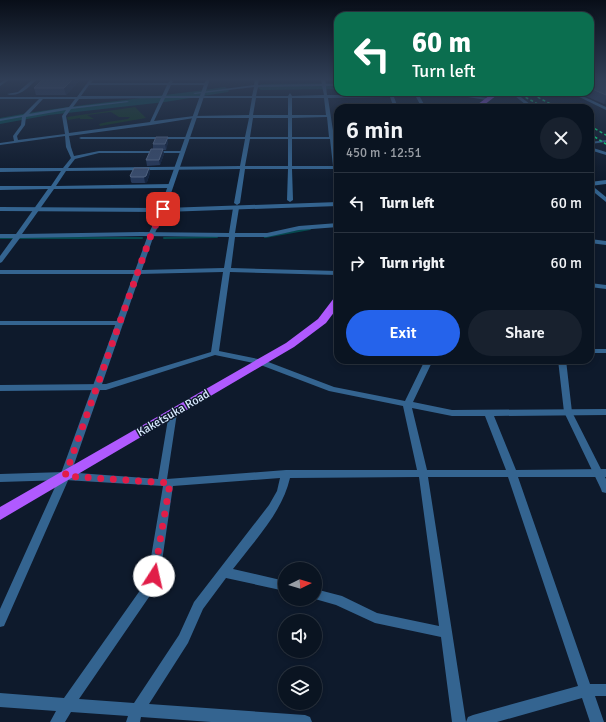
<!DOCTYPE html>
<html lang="en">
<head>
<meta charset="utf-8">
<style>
  :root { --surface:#0a1421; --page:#18212e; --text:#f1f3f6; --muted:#999ea5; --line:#2a333f; --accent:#2563eb }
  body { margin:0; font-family:Signika,sans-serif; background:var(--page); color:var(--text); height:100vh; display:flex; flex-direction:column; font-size:15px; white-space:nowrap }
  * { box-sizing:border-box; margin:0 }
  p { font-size:13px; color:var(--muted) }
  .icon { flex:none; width:22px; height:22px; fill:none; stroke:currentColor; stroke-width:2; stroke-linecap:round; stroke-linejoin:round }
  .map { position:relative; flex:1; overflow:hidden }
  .panel { position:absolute; left:334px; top:104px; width:260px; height:260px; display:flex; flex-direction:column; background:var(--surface); border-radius:12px; box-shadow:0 2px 6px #0003,0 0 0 1px var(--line) }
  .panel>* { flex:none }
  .guide { position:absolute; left:334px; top:12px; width:260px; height:84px; border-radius:12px; box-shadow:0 2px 6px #0003,0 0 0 1px var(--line); background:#0b6e4f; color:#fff; overflow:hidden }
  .needle { width:26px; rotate:85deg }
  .buttons { position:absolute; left:278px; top:562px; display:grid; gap:8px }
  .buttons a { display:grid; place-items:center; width:44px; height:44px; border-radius:50%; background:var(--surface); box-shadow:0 2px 6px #0003,0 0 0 1px var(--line); font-size:20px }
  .pin { position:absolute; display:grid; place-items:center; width:34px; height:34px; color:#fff; margin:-17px; border-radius:8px; box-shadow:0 2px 6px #0006 }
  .me { position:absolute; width:44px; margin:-22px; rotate:10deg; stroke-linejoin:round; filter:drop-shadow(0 0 3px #0008) }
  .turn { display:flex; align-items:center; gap:14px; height:84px; padding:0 12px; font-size:18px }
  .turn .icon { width:52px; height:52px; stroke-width:2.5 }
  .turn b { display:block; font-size:28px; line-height:34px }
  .round { display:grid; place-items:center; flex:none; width:42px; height:42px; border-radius:21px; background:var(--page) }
  .head { display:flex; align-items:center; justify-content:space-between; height:68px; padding:0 12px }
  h1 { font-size:24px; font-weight:600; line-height:30px }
  .button { display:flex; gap:8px; margin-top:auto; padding:8px 12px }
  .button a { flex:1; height:46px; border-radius:24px; background:var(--accent); color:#fff; font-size:16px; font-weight:600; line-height:46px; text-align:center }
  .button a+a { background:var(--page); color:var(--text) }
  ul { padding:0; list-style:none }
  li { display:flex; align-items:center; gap:12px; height:60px; padding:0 12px; border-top:1px solid var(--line) }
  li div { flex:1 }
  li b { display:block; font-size:15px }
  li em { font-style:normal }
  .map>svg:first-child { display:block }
</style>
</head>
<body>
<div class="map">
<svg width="606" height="722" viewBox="0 0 606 722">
  <rect width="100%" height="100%" fill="#0e1a2c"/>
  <path fill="#103720" d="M135,107L146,118L100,126L99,124L107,122L128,119L130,117H119L111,112L87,115L94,119H80V118L68,120L67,117Z"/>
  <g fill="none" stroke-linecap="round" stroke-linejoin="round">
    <path stroke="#05494e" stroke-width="2" d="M265,237L310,229
      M0,238H142
      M164,238L217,237"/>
    <path fill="#05494e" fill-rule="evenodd" d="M338,83V89L261,90L257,87L261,84Z
      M225,87L229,90L228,92L165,102L49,115L0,124V118C75,104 150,98 225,87Z"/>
    <path fill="#346490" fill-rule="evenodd" d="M6,79H10L0,86V83Z
      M33,79H37C29,87 19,98 7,94L18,92Z
      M90,79H94L91,83H168L171,80L173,81L172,83H206L208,84L206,85H171L166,96H252L254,87L195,94L193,93L254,85L255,79H259L258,85L322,84L321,79H325L326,84H338V86H326L327,95H415L414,93L417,92L419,95H468L487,98L486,100L468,97H420L426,108H422L416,97H394L398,108H394L390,97L328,98L334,137H338V139H334L338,163V182L335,180L334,169H292L293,200L290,202L287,200L288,169H245L240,203L237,205L234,203L240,169L66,171L56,186L170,184L173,186L170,188L54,189L22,234L141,232L229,233L233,208L236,206L239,208L235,233H267L299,226L338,223V227L299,230L267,237H235L231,268L338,271V275L230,272L219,351L263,360L334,387L405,401L425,360H433L413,402L452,410L606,409V415L494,416L516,470L606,469V477H518L590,684H606V696H595L604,722H590L582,698L497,722H466L468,717L473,715L578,686L508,477H428L466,722H452L441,637L375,623L336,605L315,599V589L342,596L377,613L439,626L419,477L290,478C282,513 254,541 233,569L285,581V591L226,578L203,609L188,643L149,704L305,715L310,717L312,722H211L141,717L140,722H126L128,716L71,712L65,722H50L56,711L0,707V693L64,698L141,589L148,575L163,486L65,480L0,482V474L65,472L158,479L169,413L170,411H176L177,413L167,479L286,470H417L403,406L329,391L258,364L215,355L106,390L0,391V385L106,384L211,352L223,272L139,274H0V270H142L224,268L229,237L141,236L20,238L2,262L0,263V256L13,238H0V234H16L48,189L0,190V186H51L61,171L0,172V168H63L71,158L66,147L65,136L0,145V143L14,141L13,136L21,125L22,117L0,121V119L23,115L39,99H0V97H77ZM89,85H167L162,96H81ZM322,86L324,95L292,96L290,93L288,96H256L258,87ZM161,98L150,122L69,133L66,116L71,109L129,102L127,101L73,107L79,99ZM165,98H252L249,115L194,116L154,121ZM256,98H288V115H253ZM292,98H324L326,115H292ZM43,99H75L69,107L29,114ZM66,110L62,116L65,134L18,140L17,136L25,125L26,117ZM327,117L329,137H292V118ZM194,118H249L245,137H81L79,138L81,139H245L240,166L68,168L75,159L99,153H183L185,152L183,151H99L74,156L71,147L69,136L151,125ZM253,118H288V137H250ZM250,139H288V166H245ZM292,139H330L333,166H292ZM412,408L452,416H485L506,470H427ZM280,478L277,491L269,505L194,602L179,635L134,703L79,699L149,597L160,575L173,486Z
      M498,92L517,94L535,108H530L515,96Z
      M569,92H574L606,107V110Z
      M606,140V142L590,144V142Z
      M590,147L606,152V155L590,150Z
      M590,184L606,197V202L590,189Z
      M590,239L606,241V245L590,243Z
      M590,283L606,285V289L590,287Z
      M0,321H120L124,323L120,325H0Z
      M590,349H606V353H590Z"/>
    <path fill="#346490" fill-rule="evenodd" d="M206,79H210L166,208L338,202V206L165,212L154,235L70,476L4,626L0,627V609L60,476L148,235L159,212L0,211V207L160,208Z
      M606,180V184L590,186V182Z
      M558,360H566L572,412L606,479V493L602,492L601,489L564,412Z"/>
    <path fill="#b05aff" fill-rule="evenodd" d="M494,92H501L480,108H473Z
      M338,297V307L326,323L294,347L0,520V507L286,343L318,319L334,298Z"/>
    <path stroke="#05ff8b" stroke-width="1.5" stroke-dasharray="3 2.5" stroke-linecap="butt" d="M516,92L545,108
      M528,92L558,108
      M590,126L606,135
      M590,134L606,144"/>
  </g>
  <path fill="#26395b" d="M81,79L66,95H36L34,88Z
    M590,79H606V104H604L581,94L582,92H590Z
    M168,142L166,150H163L164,154L160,165L147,166L146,160L153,149V144Z
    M149,168L150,173L147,182L145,183H132L131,182L130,176Z"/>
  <path fill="#142541" d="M73,79H81L66,95L64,88Z
    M606,98V104H604Z
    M168,137V142L166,150L165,144Z
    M163,149L164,154L160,165L159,160Z
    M149,168L150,173L147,182L145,183L144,177Z"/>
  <path fill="#394c6d" stroke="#526584" d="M43,79H73L64,88H34Z
    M590,79H606V95L590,88V84H592L590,83Z
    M156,137H168L165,144H153Z
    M151,149H163L159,160H146Z
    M134,168H149L146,176L144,177H131L130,176Z"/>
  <linearGradient id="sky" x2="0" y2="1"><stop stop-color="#080e18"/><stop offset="0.44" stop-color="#303e56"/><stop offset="1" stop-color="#303e56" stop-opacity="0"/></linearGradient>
  <rect width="606" height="180" fill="url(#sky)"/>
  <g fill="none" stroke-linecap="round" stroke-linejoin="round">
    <path stroke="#e11d48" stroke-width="7" stroke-dasharray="0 12.6" d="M154,576L170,483L65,476L151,235L163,209"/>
  </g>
  <g text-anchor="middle" stroke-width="3" stroke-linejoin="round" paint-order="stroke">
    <g font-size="12" fill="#d9eaff" stroke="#0e1a2c">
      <text transform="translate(173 413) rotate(-30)" y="4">Kaketsuka Road</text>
    </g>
  </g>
</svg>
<div class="buttons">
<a><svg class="needle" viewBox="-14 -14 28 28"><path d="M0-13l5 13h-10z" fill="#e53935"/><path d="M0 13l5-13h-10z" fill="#999ea5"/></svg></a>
<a><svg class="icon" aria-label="sound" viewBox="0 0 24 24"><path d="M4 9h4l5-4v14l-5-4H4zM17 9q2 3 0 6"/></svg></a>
<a><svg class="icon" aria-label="layers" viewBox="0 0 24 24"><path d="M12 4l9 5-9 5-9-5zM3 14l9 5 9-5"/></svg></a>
</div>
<div class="pin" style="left:163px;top:209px;background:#d93025"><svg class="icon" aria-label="arrive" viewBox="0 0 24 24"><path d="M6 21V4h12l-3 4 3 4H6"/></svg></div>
<svg class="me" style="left:154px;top:576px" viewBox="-20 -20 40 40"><circle r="19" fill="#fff"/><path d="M0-13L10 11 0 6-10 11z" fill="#e11d48"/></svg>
<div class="guide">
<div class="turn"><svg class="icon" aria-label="left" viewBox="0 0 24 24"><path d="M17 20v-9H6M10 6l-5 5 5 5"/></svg><div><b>60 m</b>Turn left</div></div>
</div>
<section class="panel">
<div class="head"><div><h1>6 min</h1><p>450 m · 12:51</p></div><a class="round"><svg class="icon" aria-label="close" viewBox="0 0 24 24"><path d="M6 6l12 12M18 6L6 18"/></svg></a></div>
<ul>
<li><svg class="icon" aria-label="left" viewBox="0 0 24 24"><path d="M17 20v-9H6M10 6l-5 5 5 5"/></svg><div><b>Turn left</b></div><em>60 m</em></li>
<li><svg class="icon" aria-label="right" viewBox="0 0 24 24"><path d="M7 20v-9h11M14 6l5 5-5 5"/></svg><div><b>Turn right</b></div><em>60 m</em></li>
</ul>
<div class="button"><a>Exit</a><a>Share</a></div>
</section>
</div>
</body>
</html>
